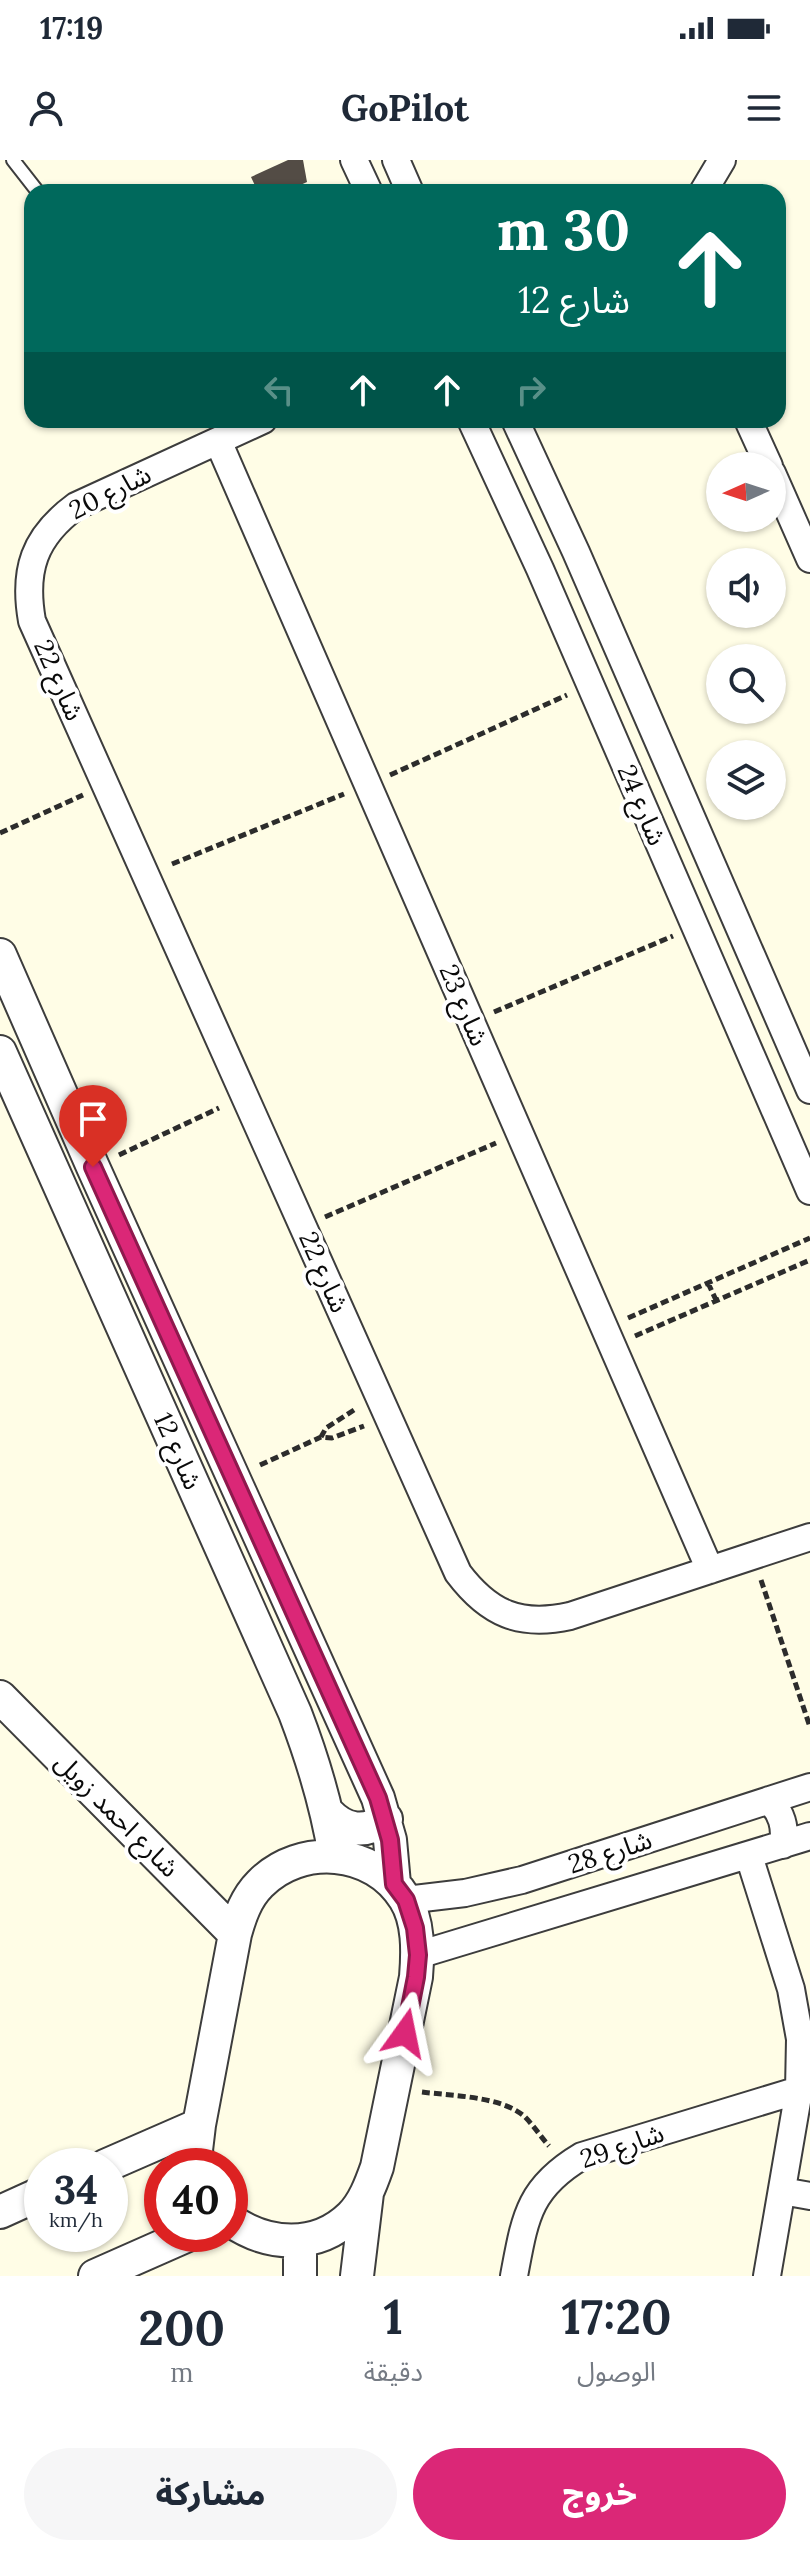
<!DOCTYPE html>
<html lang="ar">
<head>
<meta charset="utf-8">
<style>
  :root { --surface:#fff; --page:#f6f6f7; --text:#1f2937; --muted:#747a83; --accent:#db2777 }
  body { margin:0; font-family:Lora,"Noto Sans Arabic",serif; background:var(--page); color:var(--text); direction:rtl; height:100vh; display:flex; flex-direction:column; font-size:30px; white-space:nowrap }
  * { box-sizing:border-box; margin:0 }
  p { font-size:26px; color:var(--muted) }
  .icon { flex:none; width:44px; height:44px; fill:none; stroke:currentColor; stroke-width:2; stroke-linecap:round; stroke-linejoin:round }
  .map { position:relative; height:2116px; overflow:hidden; direction:ltr }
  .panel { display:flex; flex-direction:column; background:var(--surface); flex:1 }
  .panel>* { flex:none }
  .banner { position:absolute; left:24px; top:24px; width:762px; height:244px; border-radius:24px; box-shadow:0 2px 6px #0004; direction:rtl; background:#00695c; color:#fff; overflow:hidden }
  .needle { width:52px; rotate:267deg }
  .buttons { position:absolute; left:706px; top:292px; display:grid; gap:16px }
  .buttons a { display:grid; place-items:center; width:80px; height:80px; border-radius:50%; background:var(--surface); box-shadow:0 2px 6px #0004; font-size:40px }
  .speed { position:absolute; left:24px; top:1988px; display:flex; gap:16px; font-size:40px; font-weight:700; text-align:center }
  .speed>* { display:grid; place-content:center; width:104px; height:104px; border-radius:50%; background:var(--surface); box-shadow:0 2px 6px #0004; line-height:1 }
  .speed small { font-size:20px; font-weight:400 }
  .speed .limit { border:12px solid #d22; background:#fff; color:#111 }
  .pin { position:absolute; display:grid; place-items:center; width:68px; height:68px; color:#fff; margin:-82px -34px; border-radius:50% 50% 50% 0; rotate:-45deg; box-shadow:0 0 8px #0007 }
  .pin .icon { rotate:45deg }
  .me { position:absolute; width:88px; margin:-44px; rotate:12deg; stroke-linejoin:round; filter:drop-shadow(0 0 6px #0008) }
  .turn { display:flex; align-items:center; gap:28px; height:168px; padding:0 24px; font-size:36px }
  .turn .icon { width:104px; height:104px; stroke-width:2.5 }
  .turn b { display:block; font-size:56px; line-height:68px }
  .lanes { display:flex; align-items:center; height:76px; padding:0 24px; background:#0003; justify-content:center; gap:40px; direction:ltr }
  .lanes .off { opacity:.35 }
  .eta { display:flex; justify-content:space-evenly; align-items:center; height:136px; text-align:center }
  .eta b { font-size:48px; font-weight:800; line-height:56px }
  .primary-button { display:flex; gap:16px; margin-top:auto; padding:16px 24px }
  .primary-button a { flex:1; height:92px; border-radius:48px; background:var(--accent); color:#fff; font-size:32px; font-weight:800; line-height:92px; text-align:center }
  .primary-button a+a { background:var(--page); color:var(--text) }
  .status { display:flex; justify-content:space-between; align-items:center; height:56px; padding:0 40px; background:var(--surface); direction:ltr }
  .status svg { height:22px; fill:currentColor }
  header { display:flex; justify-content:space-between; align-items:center; height:104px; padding:0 24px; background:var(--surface); font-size:36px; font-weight:800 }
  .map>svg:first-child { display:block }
</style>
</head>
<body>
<div class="status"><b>17:19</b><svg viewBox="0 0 49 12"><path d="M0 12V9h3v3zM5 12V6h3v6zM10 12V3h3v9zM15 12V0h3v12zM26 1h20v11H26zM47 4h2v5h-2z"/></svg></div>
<header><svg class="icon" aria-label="menu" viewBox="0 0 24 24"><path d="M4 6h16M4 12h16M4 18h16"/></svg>GoPilot<svg class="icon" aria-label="person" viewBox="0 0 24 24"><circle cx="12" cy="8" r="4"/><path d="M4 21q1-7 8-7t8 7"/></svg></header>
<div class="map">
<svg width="810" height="2116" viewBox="0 0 810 2116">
  <rect width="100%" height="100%" fill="#fffde6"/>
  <path fill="#534c45" d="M288,0H303L307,22L285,32H258L251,17Z"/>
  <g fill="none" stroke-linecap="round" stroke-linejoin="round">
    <g stroke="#3d3d3d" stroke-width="16">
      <path id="service" d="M13,0L38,32"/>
    </g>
    <g stroke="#3d3d3d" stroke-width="30">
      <path id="minor" d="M354,0L369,32
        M396,0L410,32
        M703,32L722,0
        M263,260L76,346C34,377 23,410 32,461L458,1413C489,1454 520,1467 570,1456L810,1377
        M471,260L540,409L810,1031
        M515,260L576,392L810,930
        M748,260L769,306
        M218,281L710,1410
        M772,313L810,399
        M769,1640C782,1653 786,1667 783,1685
        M749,1696L791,1829L800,1879L799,1930L767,2116
        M406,1740L465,1733L522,1720L810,1627
        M418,1795L810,1676
        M782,2031L810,2036
        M514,2116C525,2058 528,2028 582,1996L799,1930"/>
    </g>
    <g stroke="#3d3d3d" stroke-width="36">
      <path id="tertiary" d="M0,795L93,1007L378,1638L390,1680L394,1724
        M0,892L295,1553C313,1600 327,1646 335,1696
        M0,1537L235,1774
        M328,1653C345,1671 365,1674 386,1659
        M105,2006L199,1965
        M198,2006L196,1990L199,1965L235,1774C240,1756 246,1738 260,1724C300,1683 374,1688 405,1739C419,1761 418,1792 416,1817L377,2007C371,2024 364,2043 351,2056C316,2090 267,2086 230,2060
        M0,2052L42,2033
        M95,2116L190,2074
        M300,2116V2081
        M357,2116L367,2033"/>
    </g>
    <path stroke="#2c2c2c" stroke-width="5" stroke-dasharray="8 4" stroke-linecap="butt" d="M390,615L567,535
      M0,673L83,635
      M172,704L344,634
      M494,852L673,776
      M119,995L219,948
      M325,1057L496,983
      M708,1123L716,1140
      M628,1158L810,1078
      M635,1176L810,1100
      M354,1250L326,1268L321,1277L332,1278L364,1266
      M260,1305L321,1277
      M761,1420L810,1567
      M422,1932C452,1936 502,1936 525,1957C534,1966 541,1977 549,1986"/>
    <use href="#service" stroke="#fff" stroke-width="12"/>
    <use href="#minor" stroke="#fff" stroke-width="26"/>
    <use href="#tertiary" stroke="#fff" stroke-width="32"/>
  </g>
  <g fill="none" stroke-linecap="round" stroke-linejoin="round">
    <g stroke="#8e194d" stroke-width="20">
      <path id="route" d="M93,1007L378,1638L390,1680L394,1724L406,1740L415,1768L418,1795L416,1817L405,1873"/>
    </g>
    <use href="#route" stroke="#db2777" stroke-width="14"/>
  </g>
  <g text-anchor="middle" stroke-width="8" stroke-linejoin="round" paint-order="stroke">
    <g font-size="26" fill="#0a0a0a" stroke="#fff">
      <text transform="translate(110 332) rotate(-27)" y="9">شارع 20</text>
      <text transform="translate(59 520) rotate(66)" y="9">شارع 22</text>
      <text transform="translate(642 645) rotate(67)" y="9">شارع 24</text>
      <text transform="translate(464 845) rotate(67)" y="9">شارع 23</text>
      <text transform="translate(324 1112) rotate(66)" y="9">شارع 22</text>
      <text transform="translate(178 1291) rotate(66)" y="9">شارع 12</text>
      <text transform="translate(117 1655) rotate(45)" y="9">شارع احمد زويل</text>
      <text transform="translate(610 1692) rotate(-18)" y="9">شارع 28</text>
      <text transform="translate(622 1986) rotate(-19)" y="9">شارع 29</text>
    </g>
  </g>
</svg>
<div class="buttons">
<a><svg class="needle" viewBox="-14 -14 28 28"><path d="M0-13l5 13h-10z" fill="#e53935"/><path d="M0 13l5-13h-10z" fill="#747a83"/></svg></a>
<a><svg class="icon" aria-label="sound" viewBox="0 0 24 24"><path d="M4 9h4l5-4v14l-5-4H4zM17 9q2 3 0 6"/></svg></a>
<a><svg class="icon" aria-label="search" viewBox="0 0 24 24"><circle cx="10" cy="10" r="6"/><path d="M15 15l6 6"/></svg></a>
<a><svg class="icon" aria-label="layers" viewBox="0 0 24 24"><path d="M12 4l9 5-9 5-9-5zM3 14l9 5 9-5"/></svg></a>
</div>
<div class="speed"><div>34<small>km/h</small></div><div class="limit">40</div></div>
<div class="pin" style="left:93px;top:1007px;background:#d93025"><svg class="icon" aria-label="arrive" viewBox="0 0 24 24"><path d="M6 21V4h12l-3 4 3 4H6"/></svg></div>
<svg class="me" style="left:405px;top:1873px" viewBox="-20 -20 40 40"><path d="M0-17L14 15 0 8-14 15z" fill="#db2777" stroke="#fff" stroke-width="4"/></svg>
<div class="banner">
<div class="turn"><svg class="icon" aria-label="ahead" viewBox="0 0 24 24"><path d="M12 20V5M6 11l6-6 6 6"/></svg><div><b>30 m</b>شارع 12</div></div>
<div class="lanes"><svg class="icon off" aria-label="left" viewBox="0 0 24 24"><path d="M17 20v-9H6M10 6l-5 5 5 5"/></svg><svg class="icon" aria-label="ahead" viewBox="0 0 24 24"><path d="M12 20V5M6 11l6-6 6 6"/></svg><svg class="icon" aria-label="ahead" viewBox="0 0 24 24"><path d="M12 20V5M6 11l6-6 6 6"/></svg><svg class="icon off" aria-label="right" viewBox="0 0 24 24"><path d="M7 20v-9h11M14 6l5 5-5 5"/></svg></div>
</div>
</div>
<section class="panel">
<div class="eta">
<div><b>17:20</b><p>الوصول</p></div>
<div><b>1</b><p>دقيقة</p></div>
<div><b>200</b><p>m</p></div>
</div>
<div class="primary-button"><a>خروج</a><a>مشاركة</a></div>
</section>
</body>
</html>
